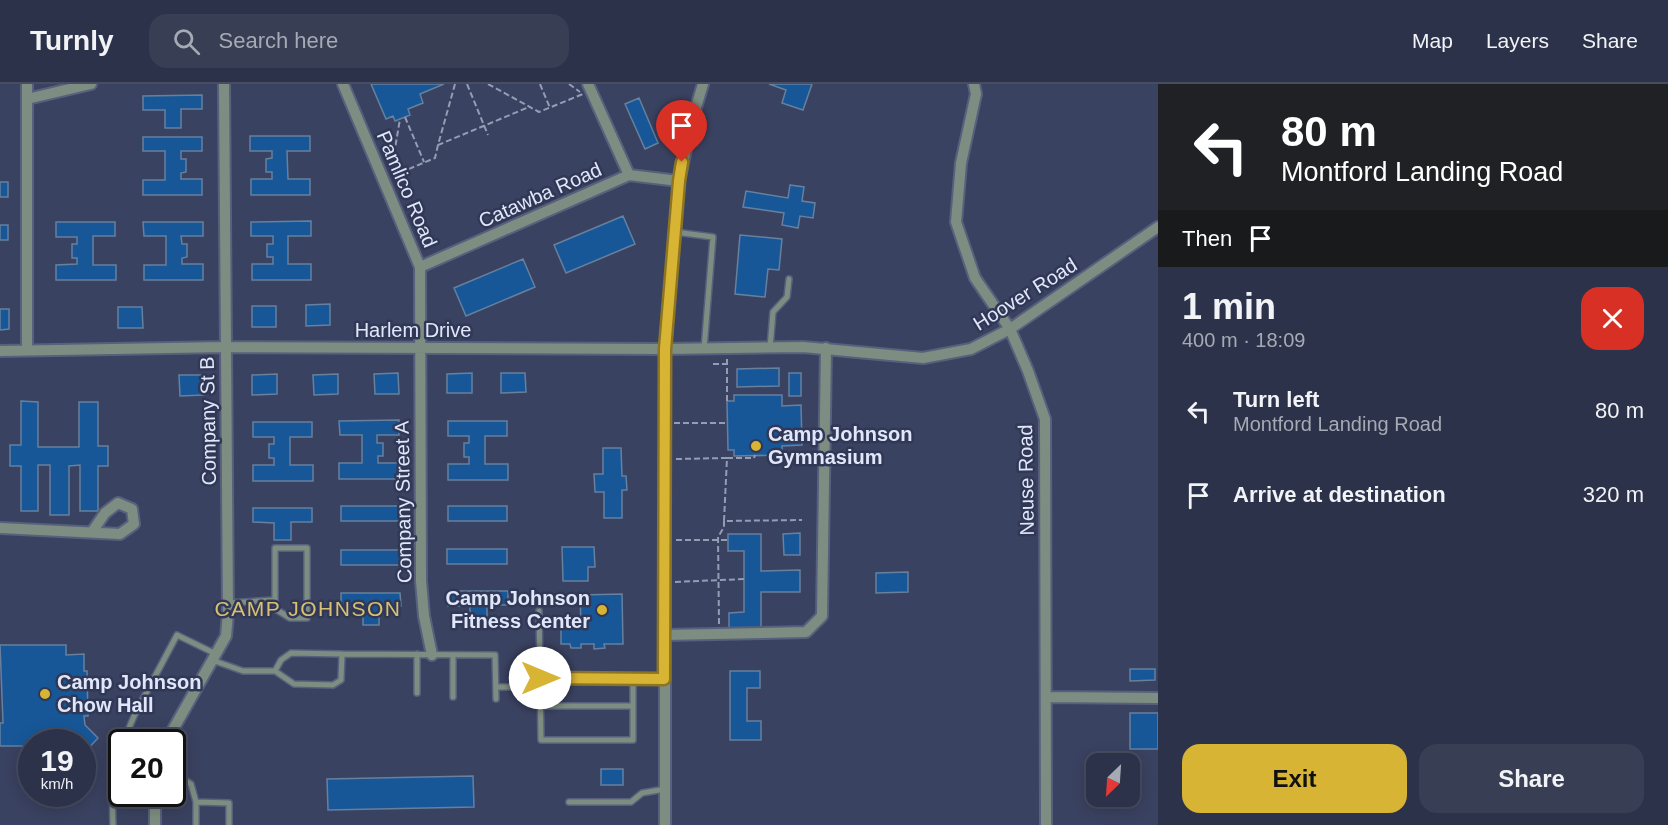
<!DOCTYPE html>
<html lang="en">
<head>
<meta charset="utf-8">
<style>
  :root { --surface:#2c3249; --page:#383e53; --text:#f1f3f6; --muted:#a6aab4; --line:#484d61; --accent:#d8b434 }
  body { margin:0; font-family:Helvetica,sans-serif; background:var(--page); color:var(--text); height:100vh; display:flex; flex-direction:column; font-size:22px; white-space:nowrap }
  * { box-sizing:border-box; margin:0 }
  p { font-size:20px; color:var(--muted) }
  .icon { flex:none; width:33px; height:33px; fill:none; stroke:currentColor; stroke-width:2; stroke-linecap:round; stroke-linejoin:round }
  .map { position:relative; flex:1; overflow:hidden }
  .panel { display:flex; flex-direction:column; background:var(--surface); width:510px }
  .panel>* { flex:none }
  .banner { background:#202124; color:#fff; overflow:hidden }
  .needle { width:39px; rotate:205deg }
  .buttons { position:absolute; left:1086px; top:669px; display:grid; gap:12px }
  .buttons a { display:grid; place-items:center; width:54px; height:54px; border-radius:12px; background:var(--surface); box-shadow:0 3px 15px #0003,0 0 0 2px var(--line); font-size:30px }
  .speed { position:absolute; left:18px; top:645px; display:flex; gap:12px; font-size:30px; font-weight:700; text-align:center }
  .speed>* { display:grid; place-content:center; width:78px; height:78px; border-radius:50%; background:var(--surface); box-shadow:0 3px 15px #0003,0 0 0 2px var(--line); line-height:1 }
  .speed small { font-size:15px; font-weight:400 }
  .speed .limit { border:3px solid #111; border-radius:9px; background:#fff; color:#111 }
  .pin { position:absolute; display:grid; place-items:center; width:51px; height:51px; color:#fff; margin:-62px -26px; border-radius:50% 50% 50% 0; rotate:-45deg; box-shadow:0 0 6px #0007 }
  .pin .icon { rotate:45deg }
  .me { position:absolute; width:66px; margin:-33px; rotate:90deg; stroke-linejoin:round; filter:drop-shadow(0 0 4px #0008) }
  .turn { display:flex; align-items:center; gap:21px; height:126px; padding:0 24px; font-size:27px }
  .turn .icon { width:78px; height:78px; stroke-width:2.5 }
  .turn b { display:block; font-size:42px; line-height:51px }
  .then { display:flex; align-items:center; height:57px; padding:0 24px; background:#0003; gap:12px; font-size:22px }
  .round { display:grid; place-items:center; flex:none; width:63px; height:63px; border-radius:18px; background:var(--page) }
  .overview { display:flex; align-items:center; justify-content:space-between; height:102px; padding:0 24px }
  h1 { font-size:36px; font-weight:700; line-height:45px }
  .cta { display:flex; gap:12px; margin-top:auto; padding:12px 24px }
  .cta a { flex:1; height:69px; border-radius:18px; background:var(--accent); color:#111; font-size:24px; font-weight:700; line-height:69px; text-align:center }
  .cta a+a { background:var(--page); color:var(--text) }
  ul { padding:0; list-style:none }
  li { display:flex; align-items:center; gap:18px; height:84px; padding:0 24px }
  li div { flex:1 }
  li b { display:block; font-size:22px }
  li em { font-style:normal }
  header { display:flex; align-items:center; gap:36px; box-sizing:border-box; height:84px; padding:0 30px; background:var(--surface); border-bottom:2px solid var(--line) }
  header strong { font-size:28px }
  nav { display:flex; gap:33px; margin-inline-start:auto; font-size:21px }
  .search { width:420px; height:54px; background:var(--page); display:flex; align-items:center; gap:15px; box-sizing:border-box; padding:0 21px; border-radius:18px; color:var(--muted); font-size:22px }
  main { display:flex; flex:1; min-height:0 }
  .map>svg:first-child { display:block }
</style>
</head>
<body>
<header>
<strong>Turnly</strong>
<div class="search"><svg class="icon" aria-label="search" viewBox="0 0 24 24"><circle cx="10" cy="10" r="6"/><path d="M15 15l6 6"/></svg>Search here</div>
<nav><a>Map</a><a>Layers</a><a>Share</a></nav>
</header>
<main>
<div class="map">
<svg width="1158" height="741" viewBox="0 0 1158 741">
  <rect width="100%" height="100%" fill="#3a4261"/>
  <path fill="#175798" stroke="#66809d" stroke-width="1.5" d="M371,0H444L420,10L423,19L408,25L410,31L395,37L393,32L386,35Z
    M769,0H812L803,26L782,19L786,6Z
    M202,11V25H181V44H165V26H143V12Z
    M639,14L658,59L645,65L625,20Z
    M250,52H310V67H287L288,95H310V111H251V95H272V88H266V75L272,74V67H250Z
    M143,53H202V67H181V75H186V88L181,89V95H202V111H143V96H165V67H143Z
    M0,98H8V113H0Z
    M790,101L804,103L802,117L815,119L813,134L800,132L798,144L782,141L784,129L743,123L746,107L788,114Z
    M623,132L635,160L566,189L554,161Z
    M311,137V152H288V180H311V196H252V180H273V173H267V160H273V152H251V138Z
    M56,138H115V152H93V181H116V196H56V181L77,180V174H72V160H77V153H56Z
    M143,138H203V152H181L182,160H187V173L182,174V180H203V196H144V181H166V152H144Z
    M0,141H8V156H0Z
    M740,151L782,155L779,186L768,185L765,213L735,210Z
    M523,175L535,203L466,232L454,204Z
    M330,220V241L306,242V221Z
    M252,222H276V243H252Z
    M118,223H142L143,244H118Z
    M0,225H9V245L0,246Z
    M779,284V302L737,303V285Z
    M398,289L399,310H375L374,290Z
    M472,289V309H447V290Z
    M501,289H525L526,308L501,309Z
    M789,289H801V312H789Z
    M277,290V310L252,311V291Z
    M338,290V310L314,311L313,291Z
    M179,291H204V311L180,312Z
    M734,311H782V322L801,321L802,361L782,362V371L734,372V366H728L727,317H734Z
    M21,317L38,318V363H79V318H98V362H108V382H98V427H80V381L69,382V431H50V381H38V427H21V382H10V361H21Z
    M399,336V351H377V359H383V372H378V379H399V395H339V379H362V351H340L339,337Z
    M448,337H507V352H485V380H508V396H448V380H469V373H464V359H469V352H448Z
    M253,338H312V353H290V381H313V397H253V381H274V374H269V360H274V353H253Z
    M603,364H621L622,392H626L627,406H622V434H604V408H595L594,390H603Z
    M341,422H400V437H341Z
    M448,422H507V437H448Z
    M253,424H312V438H291V456H274V439L253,438Z
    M800,449V471H784L783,450Z
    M728,450H761V487L800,486V508H761V546H729V529L744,528V467H728Z
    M562,463H594L595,483H588V497H563Z
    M447,465H507V480H447Z
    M341,466H401V481H341Z
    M908,488V508L876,509V489Z
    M448,507H508V521H487V539H470V522H448Z
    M341,509H400L401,522H379V541H363V523H341Z
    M622,510L623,560H604L605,564L594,565V560H581V564H571L570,560H561V541H581L580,511Z
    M0,561H66V571L84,570V587H87L88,632H84L85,641L98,654L83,670L82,658H40V656H29V662H0V639H3Z
    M1130,585H1155V596L1130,597Z
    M730,587H760V604H747V637H761V656H730Z
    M1130,629H1158V665H1130Z
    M601,685H623V701H601Z
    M473,692L474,723L328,726L327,695Z"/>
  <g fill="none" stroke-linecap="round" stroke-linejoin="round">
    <g stroke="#58607d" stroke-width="8">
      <path id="service" d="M675,148L713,153L704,265
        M770,264L773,228L787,213L789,195
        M275,464H307V534H290L277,526L275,516Z
        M228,519L275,516
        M539,527L541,656H633V595
        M342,570L495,571L496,615
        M212,576L243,587H275L294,600L333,601L341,596L342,570L291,569L281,576L275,587
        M540,594L664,595
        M496,603H540
        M417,609V570
        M453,613V571
        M540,622H633
        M123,658L135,630L177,551L216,570
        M172,696L183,695L191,700L196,718L229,719V741
        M569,718H631L642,709L665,705
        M113,741C112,717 112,684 122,662
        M196,741V718"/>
    </g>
    <g stroke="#58607d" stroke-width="14">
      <path id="minor" d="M343,0L420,183L421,497L424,532L432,571
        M588,0L629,91
        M974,0L976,10L961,79L956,138L975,194L1010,245L1028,287L1045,335L1046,741
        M27,15L91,0
        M420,183L629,91L679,97
        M27,266V0
        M0,267L225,263L665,265L803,263L923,274L971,265L1010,245L1158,143
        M0,444L120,450L134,440L132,425L118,419L105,429L92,448
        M664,551L806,548L822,532L826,264
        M1046,613L1158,614
        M166,658L226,552L228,529L224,0
        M155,741V710
        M665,741V265L679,97L694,30L703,0"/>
    </g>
    <path stroke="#959cb4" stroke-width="2" stroke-dasharray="6 3" stroke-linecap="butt" d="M455,0L438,61L529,23
      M467,0L488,51
      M488,0L539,28L583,10
      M540,0L550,24
      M569,0L580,8
      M405,33L424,78
      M391,88L400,35
      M392,92L435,74L438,61
      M713,280H727
      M727,317V274
      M674,339H727
      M727,374H754L755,371
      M676,375L727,374L724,437L802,436
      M676,456H728
      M675,498L744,495
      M719,540L718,453L724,443V437"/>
    <use href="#service" stroke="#7e8d81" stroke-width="5"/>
    <use href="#minor" stroke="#7e8d81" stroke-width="10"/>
  </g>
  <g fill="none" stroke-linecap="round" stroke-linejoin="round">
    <g stroke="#8c7522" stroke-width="15">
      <path id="route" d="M540,594L664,595L665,265L679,97L682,78"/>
    </g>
    <use href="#route" stroke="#d8b434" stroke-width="10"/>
  </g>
  <g fill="#d8b434" stroke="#303856" stroke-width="2">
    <circle cx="756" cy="362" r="6"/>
    <circle cx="602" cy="526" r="6"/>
    <circle cx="45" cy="610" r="6"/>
  </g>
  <g text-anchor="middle" stroke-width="5" stroke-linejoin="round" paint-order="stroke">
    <g font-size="20" fill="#e1e7fa" stroke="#303856">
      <text transform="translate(407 105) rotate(67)" y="7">Pamlico Road</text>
      <text transform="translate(540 111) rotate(-24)" y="7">Catawba Road</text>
      <text transform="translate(1025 210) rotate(-32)" y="7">Hoover Road</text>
      <text x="413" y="253">Harlem Drive</text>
      <text transform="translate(208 337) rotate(-91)" y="7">Company St B</text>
      <text transform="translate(1026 396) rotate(-91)" y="7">Neuse Road</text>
      <text transform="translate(403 418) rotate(-91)" y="7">Company Street A</text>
    </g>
    <g font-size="20" font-weight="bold" fill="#e1e7fa" stroke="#303856" text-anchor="start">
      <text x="768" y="357">Camp Johnson<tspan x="768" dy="23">Gymnasium</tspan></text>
      <text x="590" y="521" text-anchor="end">Camp Johnson<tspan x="590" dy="23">Fitness Center</tspan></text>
      <text x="57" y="605">Camp Johnson<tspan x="57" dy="23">Chow Hall</tspan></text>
    </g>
    <g font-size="21" letter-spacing="1.5" fill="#d8c073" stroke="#303856">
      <text x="308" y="532">CAMP JOHNSON</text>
    </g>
  </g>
</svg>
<div class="buttons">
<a><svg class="needle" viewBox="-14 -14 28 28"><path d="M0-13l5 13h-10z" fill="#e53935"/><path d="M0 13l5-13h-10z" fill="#a6aab4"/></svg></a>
</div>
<div class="speed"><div>19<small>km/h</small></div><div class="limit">20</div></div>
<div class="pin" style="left:682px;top:78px;background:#d93025"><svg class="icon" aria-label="arrive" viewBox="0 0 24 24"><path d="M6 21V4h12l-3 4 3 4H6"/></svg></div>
<svg class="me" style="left:540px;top:594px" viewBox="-20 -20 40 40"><circle r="19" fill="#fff"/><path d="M0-13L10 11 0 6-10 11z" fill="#d8b434"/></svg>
</div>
<section class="panel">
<div class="banner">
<div class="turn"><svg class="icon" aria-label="left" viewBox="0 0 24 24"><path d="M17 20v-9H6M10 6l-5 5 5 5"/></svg><div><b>80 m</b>Montford Landing Road</div></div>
<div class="then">Then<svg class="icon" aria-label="arrive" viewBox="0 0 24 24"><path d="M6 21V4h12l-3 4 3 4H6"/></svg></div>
</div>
<div class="overview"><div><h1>1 min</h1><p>400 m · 18:09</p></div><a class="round" style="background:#d93025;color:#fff"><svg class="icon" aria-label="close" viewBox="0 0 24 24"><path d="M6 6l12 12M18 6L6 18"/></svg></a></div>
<ul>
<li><svg class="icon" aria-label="left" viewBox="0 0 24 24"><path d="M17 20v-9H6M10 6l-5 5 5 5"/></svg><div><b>Turn left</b><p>Montford Landing Road</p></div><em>80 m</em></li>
<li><svg class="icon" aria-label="arrive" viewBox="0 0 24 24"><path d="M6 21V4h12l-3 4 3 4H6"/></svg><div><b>Arrive at destination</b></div><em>320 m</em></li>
</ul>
<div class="cta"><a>Exit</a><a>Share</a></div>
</section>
</main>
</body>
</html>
